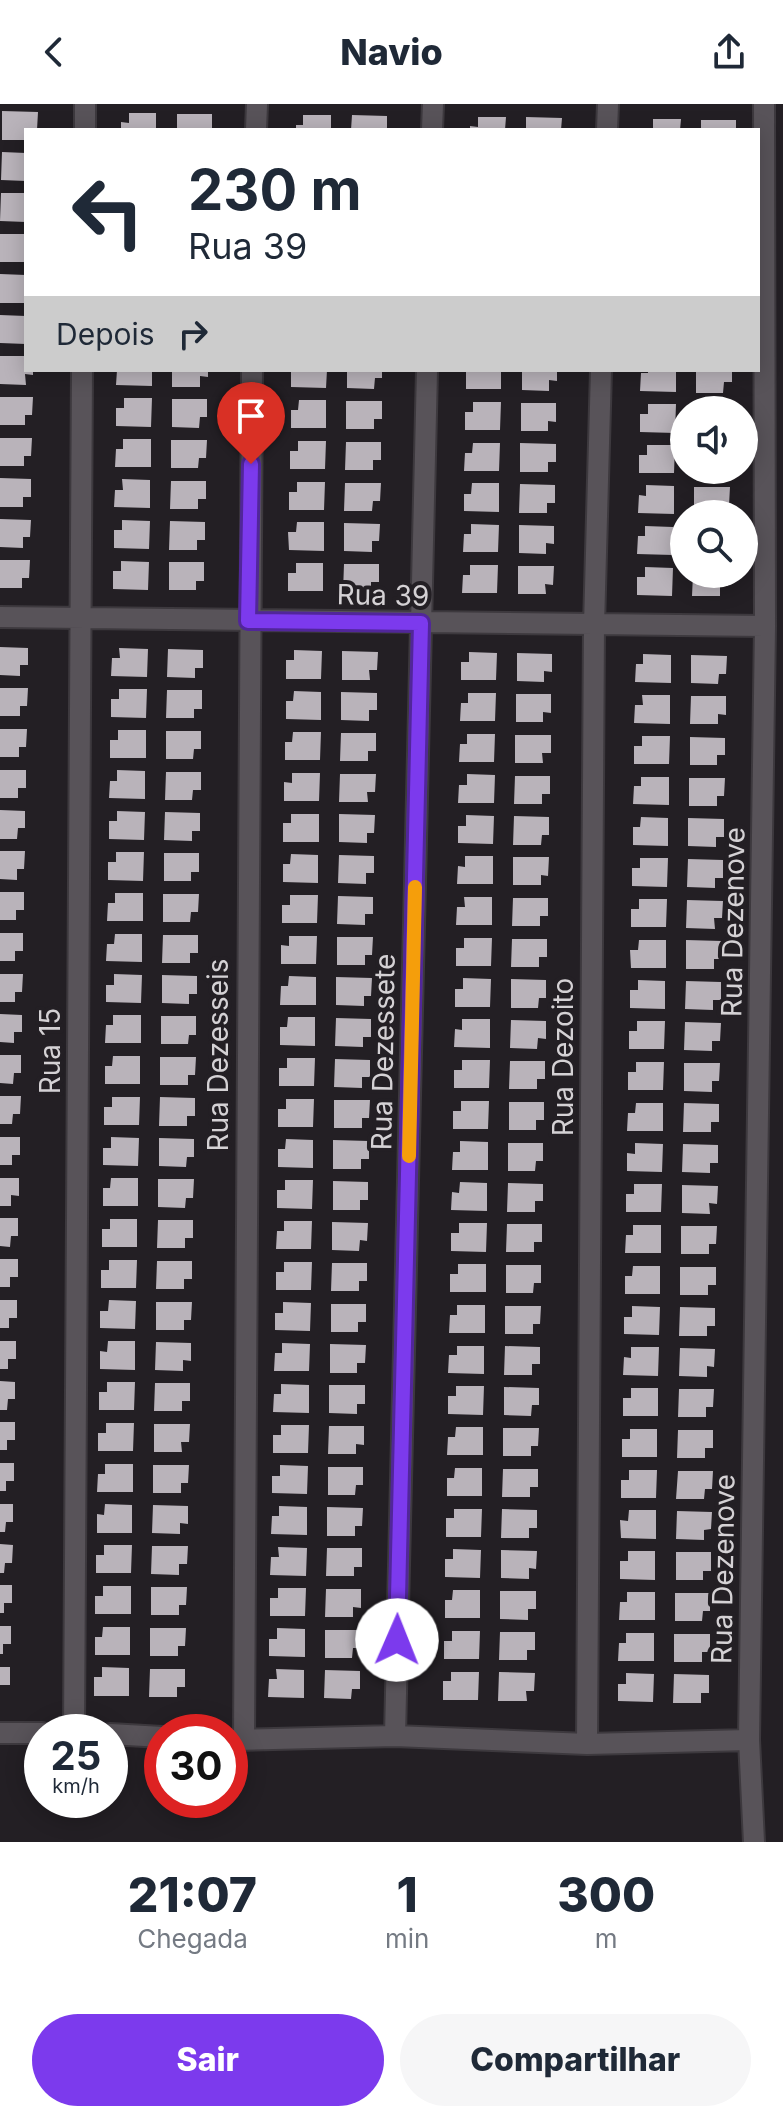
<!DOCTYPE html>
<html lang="pt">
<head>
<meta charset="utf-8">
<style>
  :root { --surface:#fff; --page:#f6f6f7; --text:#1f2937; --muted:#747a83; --accent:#7c3aed }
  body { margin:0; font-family:Inter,sans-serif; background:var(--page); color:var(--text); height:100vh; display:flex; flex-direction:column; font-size:30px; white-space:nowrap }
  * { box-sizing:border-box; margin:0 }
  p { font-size:26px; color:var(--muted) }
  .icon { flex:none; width:44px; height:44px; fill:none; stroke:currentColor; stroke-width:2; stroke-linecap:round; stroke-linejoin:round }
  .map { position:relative; height:1738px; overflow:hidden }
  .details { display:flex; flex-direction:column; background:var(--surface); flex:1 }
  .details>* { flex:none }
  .top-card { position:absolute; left:24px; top:24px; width:736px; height:244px; border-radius:0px; box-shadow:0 4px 20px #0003; background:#fff; color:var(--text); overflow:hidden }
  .tools { position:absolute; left:670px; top:292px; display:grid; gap:16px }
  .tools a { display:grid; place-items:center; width:88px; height:88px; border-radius:50%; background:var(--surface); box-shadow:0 4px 20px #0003; font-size:40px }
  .speed { position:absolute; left:24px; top:1610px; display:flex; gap:16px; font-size:40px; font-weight:700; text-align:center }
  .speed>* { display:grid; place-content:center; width:104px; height:104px; border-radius:50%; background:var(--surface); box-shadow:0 4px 20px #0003; line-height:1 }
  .speed small { font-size:20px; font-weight:400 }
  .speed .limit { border:12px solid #d22; background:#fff; color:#111 }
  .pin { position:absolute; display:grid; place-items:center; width:68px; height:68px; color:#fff; margin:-82px -34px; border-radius:50% 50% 50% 0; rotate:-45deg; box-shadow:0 0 8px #0007 }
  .pin .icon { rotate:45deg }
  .me { position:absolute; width:88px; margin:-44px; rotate:1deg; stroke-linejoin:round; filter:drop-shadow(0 0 6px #0008) }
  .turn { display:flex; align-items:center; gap:28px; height:168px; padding:0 32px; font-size:36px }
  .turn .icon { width:104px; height:104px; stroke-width:2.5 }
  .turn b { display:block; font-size:56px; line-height:68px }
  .then { display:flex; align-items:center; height:76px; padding:0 32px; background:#0003; gap:16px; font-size:30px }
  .eta { display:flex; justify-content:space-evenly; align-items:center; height:136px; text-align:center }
  .eta b { font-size:48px; font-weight:800; line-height:56px }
  .primary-button { display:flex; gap:16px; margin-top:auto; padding:16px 32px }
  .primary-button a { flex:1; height:92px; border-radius:48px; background:var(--accent); color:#fff; font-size:32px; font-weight:800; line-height:92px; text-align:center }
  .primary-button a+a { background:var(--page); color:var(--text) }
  header { display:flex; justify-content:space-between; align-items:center; height:104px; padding:0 32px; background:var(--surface); font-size:36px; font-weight:800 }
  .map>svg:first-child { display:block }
</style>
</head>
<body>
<header><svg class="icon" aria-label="back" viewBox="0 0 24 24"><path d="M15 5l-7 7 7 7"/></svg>Navio<svg class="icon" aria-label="share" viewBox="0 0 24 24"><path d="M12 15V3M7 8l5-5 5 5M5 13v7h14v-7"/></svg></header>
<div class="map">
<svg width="783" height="1738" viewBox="0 0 783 1738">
  <rect width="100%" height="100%" fill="#231f24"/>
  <path fill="#b9b3ba" d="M2,7L38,8L37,26H26V36H2Z
    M129,9H156V26H121V18L129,19Z
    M177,10H212V26H177Z
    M303,11H331V26H296V21H303Z
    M352,11L387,12V26H351Z
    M478,13H506L505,26H470V22L478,23Z
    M526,13L562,14L561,26H526Z
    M653,15H681L680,26H653Z
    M701,16H736V26H701Z
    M2,48L26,49V77L1,76Z
    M1,89H26V118L0,117Z
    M0,130H26V158H0Z
    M0,170L26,171V199H0Z
    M0,211L26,212V240L0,239Z
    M0,252H26V266H33V271L25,270L26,281L0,280Z
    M117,266H152V282L116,281Z
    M172,266H208V273L200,272V283H172Z
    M291,266H327L326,284L291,283Z
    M347,266H382V274H375L374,285L347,284Z
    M474,266H501V285H466V267Z
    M522,266H557V277L549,276V287L522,286Z
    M648,266H676V288L640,287L641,269H648Z
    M696,266H732V278H724L723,289H696Z
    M0,293H33L32,311H25V321H0Z
    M124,294H152L151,323L116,322V304H124Z
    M172,295H207V313H200L199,324L172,323Z
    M299,296H326V324H291V306H298Z
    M346,297H382V315H374V325H346Z
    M473,298H501L500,326H465V308H473Z
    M521,299H556V318L548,317V327H521Z
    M648,300H676L675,329L640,328V310H648Z
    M696,301H731V306H696Z
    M0,334H32L31,352H24V362H0Z
    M123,335H151V363H115L116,345H123Z
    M171,336H207L206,354H199L198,364H171Z
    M298,337H326L325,365H290V347H298Z
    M346,338H381V356H373V366H345Z
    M473,339H500L499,367H464L465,349H472Z
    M520,339L556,340V358H548V368H520Z
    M647,341H675L674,369H639V351H647Z
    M695,366H722V370H695Z
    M0,374L31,375V393H23V403H0Z
    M122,375L150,376V404L114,403L115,386H123Z
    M171,377H206V395H198V405H170Z
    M297,378H325L324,406H289V388H297Z
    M345,379H381L380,397H373L372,407H344Z
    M472,379H499V408L464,407V390H471Z
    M520,380L555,381V399H547V409H519Z
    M646,381L674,382V410L638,409L639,391L646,392Z
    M694,383H730L729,401H722L721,410H694Z
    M0,415L31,416L30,433H23V444L0,443Z
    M122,416L150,417L149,445L114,444V426H122Z
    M170,417L205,418V436H197V446H169Z
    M297,418H324V447L289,446L288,428H296Z
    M344,419L380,420L379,437H372V448L344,447Z
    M471,420L499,421L498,448H463L464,430H471Z
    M519,421L554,422V440L546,439V450L519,449Z
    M645,422L673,423V451L637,450L638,432H645Z
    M0,456H30L29,474H22V484H0Z
    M121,457L149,458L148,486L113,485V467H121Z
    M169,458H204V477H196V486H169Z
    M296,459H323V487H288V469H296Z
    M344,460H379V478H371V489L343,488Z
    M470,461H498L497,489H462L463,471H470Z
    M518,462H554L553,481L545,480L546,490H518Z
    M645,463L673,464L672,492L637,491V473H645Z
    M693,470H728V482H720V492H692Z
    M0,543L28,544V561H20V572L0,571Z
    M119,544L148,545L147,573L111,572L112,554H120Z
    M168,545L203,546V564H195V574L167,573Z
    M294,546L322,547L321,575H286V556H294Z
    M342,547L378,548L377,566H369L370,576H342Z
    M469,548L497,549L496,576H461V558H469Z
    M517,549L552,550V568L544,567V578L517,577Z
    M643,550L671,551V579L635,578L636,560H643Z
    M691,551L727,552L726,570H719L718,580L691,579Z
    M0,584H28L27,602H20V612H0Z
    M119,585H147L146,614L111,613V595H119Z
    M167,586H202V605H194V614H166Z
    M294,587L321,588V616L286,615V597H293Z
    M341,588L377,589V606H369V617L341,616Z
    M468,589H496L495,617H460L461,599H468Z
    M516,590H551V609L543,608V618H516Z
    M642,591H670V620L634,619L635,601H643Z
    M691,592H726V611L718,610V620H690Z
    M0,625H27L26,643H19V653H0Z
    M118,626H146V654H110V636H118Z
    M166,627H201V645H194L193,655H166Z
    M293,628H321L320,656H285V638H292Z
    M341,629H376V647H368V657H340Z
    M467,630H495L494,658H459L460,640H467Z
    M515,631H551V649H542L543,659H515Z
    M642,632H670L669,660H634V642H642Z
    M690,633L725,634V651H717V661H690Z
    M0,666H26V684H18V694H0Z
    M117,666L145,667V695L109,694L110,677H117Z
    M166,668H201V686H193L192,696H165Z
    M292,669H320L319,697H284V678L292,679Z
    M340,670H376L375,688H367L368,698H339Z
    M467,670L495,671L494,699H458L459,681H467Z
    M515,672H550V690H542V700H514Z
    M641,673H669V701L633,700L634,682H641Z
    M689,674H725L724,692H717V702H689Z
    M0,706L25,707V724H18L17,735H0Z
    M117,707L145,708L144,736L109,735V717H117Z
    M165,708L200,709V727H192V737L164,736Z
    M291,710H319V738H283V719H291Z
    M339,710L375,711L374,729H367V739L339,738Z
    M466,711L494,712L493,740L458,739V722H466Z
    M514,712L549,713V731H542L541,741H513Z
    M641,713L668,714V742L633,741V723H640Z
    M688,714L724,715V733H716V743L688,742Z
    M0,747H25L24,765H17V776L0,775Z
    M116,748H144L143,777L108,776V758H116Z
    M164,749H199V768H191V777H164Z
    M291,750L318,751V779L283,778V760H290Z
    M339,751L374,752V769H366V780L338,779Z
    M465,752H493V780H457L458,762L465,763Z
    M513,753H549L548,772L541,771V781H513Z
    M640,754H668L667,783L632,782V764H640Z
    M688,755L723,756V774H715V784L687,783Z
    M0,788H24V806H16V816H0Z
    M115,789H143V817H107L108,799H115Z
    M163,790H199L198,808H191L190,818H163Z
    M290,791H318L317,819H282V801H290Z
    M338,792L373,793V810H365V821L337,820Z
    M464,793H492V821H456L457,803H465Z
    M513,794H548V812H540V822H512Z
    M639,795H667L666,823H631V805H639Z
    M687,796L723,797L722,814H714L715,825L686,824Z
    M0,829H23V847H15V857H0Z
    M115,830H142V858L106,857L107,840H114Z
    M163,831H198V849H190V859H162Z
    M289,832H317L316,860H281V841L289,842Z
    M337,833H373L372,851H365V861H337Z
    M464,834H492L491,862H456V844H464Z
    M512,835H547V853H539V863H511Z
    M639,836H666V864H631L630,846H638Z
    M686,836L722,837L721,855H714V865H686Z
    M0,870H23L22,888H15V898H0Z
    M114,870L142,871L141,899L106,898V881H114Z
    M162,871L197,872V890H189V900L162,899Z
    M289,872L316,873V901H280L281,882H288Z
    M336,873L372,874L371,892H364V902L336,901Z
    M463,874L491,875L490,903H455V885H463Z
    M511,875L546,876V894H539L538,904H511Z
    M638,876L665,877V905L630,904V886H638Z
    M686,877L721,878V896H713V906L685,905Z
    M0,910L22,911V928H14V939L0,938Z
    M113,911H141V939H105L106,921H113Z
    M161,912H196V931H189L188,940H161Z
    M288,913H315V942L280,941V923H287Z
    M336,914L371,915V933H363V943L335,942Z
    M462,915H490V944L454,943L455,925L462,926Z
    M511,916L546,917V935L538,934L537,945L510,944Z
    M637,917H665L664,945H629V927H637Z
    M685,918L721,919L720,937H712V947L684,946Z
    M0,951H21V969H14L13,980L0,979Z
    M113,952H140V980H105V962H112Z
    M160,953H196L195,971H188V981H160Z
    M287,954H315L314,982H279V964H287Z
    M335,955L370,956V973H362V984L334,983Z
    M462,956H490L489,984H454V966H462Z
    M510,957H545V975H537V985H509Z
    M636,958H664L663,986H628V968H636Z
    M684,959H720L719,977H712V988L684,987Z
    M0,992H21L20,1010H13L12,1020H0Z
    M112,993H140L139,1021H104V1003H112Z
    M160,993L195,994V1012H187V1022H159Z
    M286,995H314L313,1023H278V1005H286Z
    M334,996H370L369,1014H362V1024H334Z
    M461,997H489L488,1025H453V1007H461Z
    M509,998H544V1016H536V1026H509Z
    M636,999H663V1027H627L628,1009H635Z
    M684,999L719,1000V1018H711V1028H683Z
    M0,1033H20V1051H12V1061H0Z
    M111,1033L139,1034L138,1062L103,1061V1044H111Z
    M159,1034L194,1035V1053H187L186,1063L159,1062Z
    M286,1035L313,1036V1064L278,1063V1045H285Z
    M333,1036L369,1037V1055H361V1065H333Z
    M460,1037L488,1038V1066H452L453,1048H460Z
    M508,1039H543V1057H536L535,1067H508Z
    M635,1039L663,1040L662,1068L627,1067V1049L635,1050Z
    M683,1040L718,1041V1059H710V1069L682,1068Z
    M0,1074H19V1092L11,1091V1102H0Z
    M111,1074H138V1102H103V1084H110Z
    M158,1075H194L193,1094H186L185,1104L158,1103Z
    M285,1076H313L312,1105L277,1104V1086H285Z
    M333,1077L368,1078V1096H360V1106H333Z
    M460,1078L487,1079V1107L451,1106L452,1088L459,1089Z
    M508,1079L543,1080V1097H535V1108H507Z
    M634,1080H662L661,1108H626V1090H634Z
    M682,1081L718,1082L717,1100L709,1099L710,1110L682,1109Z
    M0,1114H18V1132H11L10,1143L0,1142Z
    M110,1115H137V1143H102V1125H110Z
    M158,1116H193V1134H185V1144H157Z
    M284,1117H312L311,1145H276L277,1127H284Z
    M332,1118L368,1119L367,1137L360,1136L359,1147L332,1146Z
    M459,1119H487L486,1148L451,1147V1129H459Z
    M507,1120H542V1138H534V1148H506Z
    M633,1121H661V1149H625L626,1131H633Z
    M681,1122H717L716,1140H709V1150H681Z
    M0,1155H18V1173H10V1183H0Z
    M109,1156H137L136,1184H101V1166H109Z
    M157,1157H192V1175H184V1185H156Z
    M284,1158H312L311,1186H276V1168H284Z
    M332,1159H367V1177H359V1187H331Z
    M458,1160H486V1188H450V1170H458Z
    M506,1161H541V1179H534L533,1189H506Z
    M633,1162H660V1190H625V1172H632Z
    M680,1163H716V1181H708V1191H680Z
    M0,1196H17V1214H9V1224H0Z
    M109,1196L136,1197L135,1225L100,1224V1207H108Z
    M156,1198H192L191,1216H184V1226H156Z
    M283,1198L311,1199L310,1227L275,1226V1209H283Z
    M331,1200H366V1218H358V1228H331Z
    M457,1201H485V1229H449L450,1211H457Z
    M505,1202H541L540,1220H533V1230H505Z
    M632,1202L660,1203L659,1231L624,1230V1213H632Z
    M680,1203L715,1204V1222H707V1232H679Z
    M0,1237H16V1255H8V1265H0Z
    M108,1237H135V1266L100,1265V1247L107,1248Z
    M156,1238L191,1239V1257L183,1256V1267L155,1266Z
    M282,1239L310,1240L309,1267H274L275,1249H282Z
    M330,1240L366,1241L365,1259H357V1269H330Z
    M457,1242H484V1270L448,1269L449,1251H457Z
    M505,1242L540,1243V1260H532V1271H504Z
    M631,1243H659L658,1272L623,1271L624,1253L631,1254Z
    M680,1244L715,1245L714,1263L707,1262V1273L679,1272Z
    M0,1277L15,1278V1295H8L7,1306H0Z
    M107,1278H135L134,1306H99V1288H107Z
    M155,1279H190V1297H182V1307H154Z
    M281,1280L309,1281V1309L273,1308L274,1290H281Z
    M329,1281H365V1300H357V1310L329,1309Z
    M456,1282H484L483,1311L448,1310V1292H456Z
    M504,1283L539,1284V1301H532L531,1312L504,1311Z
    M631,1284H658V1312H623V1294H631Z
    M679,1285H714L713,1303H706V1313H678Z
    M0,1318H15V1336H7V1346H0Z
    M106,1319H134L133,1347H98V1329H106Z
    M154,1320H190L189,1338H181L182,1348H154Z
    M281,1321H309L308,1349H273V1331H281Z
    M329,1322H364V1341L356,1340V1350H328Z
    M456,1323H483V1351H447L448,1333H455Z
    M503,1324H539L538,1342H531V1352H503Z
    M630,1325H657V1353H622V1335H630Z
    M678,1326H713V1344H705V1354H677Z
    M0,1359H14V1377H6V1387H0Z
    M105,1360H133V1388H97L98,1370H105Z
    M153,1361H189L188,1379H181V1389H153Z
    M280,1361L308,1362L307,1390L272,1389V1372H280Z
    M328,1363H363V1381H356L355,1391H328Z
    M455,1364H482V1392H447V1374H454Z
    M503,1365H538V1383H530V1393H502Z
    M629,1366H657L656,1394H621V1376H629Z
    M678,1367H713L712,1385H705L704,1395H676Z
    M0,1400H13V1418H6L5,1428H0Z
    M105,1400L132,1401V1429H97V1410L104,1411Z
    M153,1401L188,1402V1420L180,1419V1430L152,1429Z
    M279,1402L307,1403V1431L271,1430L272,1412H279Z
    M327,1403L363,1404L362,1422H355V1432H327Z
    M454,1405H482L481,1433H446V1414H454Z
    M502,1405L537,1406V1424H529V1434H501Z
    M629,1406H656V1435L621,1434L620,1416L628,1417Z
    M677,1407L712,1408L711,1425L704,1426V1436L676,1435Z
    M0,1440L13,1441L12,1459H5L4,1469H0Z
    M104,1441H132L131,1469H96V1451H104Z
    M152,1442H188L187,1460H179V1471L151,1470Z
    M278,1443L307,1444L306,1472L270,1471L271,1453H279Z
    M327,1444H362V1463H354V1472H326Z
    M453,1445L481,1446L480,1474L445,1473V1455H453Z
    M501,1446L537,1447L536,1465L529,1464V1475L501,1474Z
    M628,1447H655V1476L620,1475V1457H628Z
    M676,1448H711V1467H703V1476H676Z
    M0,1481H12V1499H4V1509H0Z
    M103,1482H131V1510H95V1492H103Z
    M151,1483H187L186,1501H179V1511H151Z
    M278,1484H306L305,1512H270V1494H278Z
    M326,1485H361V1504L353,1503V1513H325Z
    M453,1486H480V1514H445V1496H452Z
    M500,1487H536V1505H528V1516L500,1515Z
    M627,1488H655V1516H619L620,1498H627Z
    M675,1489H710V1507H703L702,1517H675Z
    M0,1522H11V1540H3V1550H0Z
    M103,1523H130V1551H95V1533H102Z
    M150,1524H186L185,1542H178V1552H150Z
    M277,1524L305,1525V1553L269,1552V1535H277Z
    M325,1526H360V1544H353L352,1554H325Z
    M452,1527H480L479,1555H444V1537H452Z
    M500,1528H535V1546H527V1556H499Z
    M626,1529H654V1557H618L619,1539H626Z
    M674,1530H710V1548H702V1558H674Z
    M0,1563H10V1581H0Z
    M102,1563L129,1564V1592H94V1573H102Z
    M150,1565H185V1583H177V1593H149Z
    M276,1565L304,1566V1594L268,1593L269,1575H277Z
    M325,1566L360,1567V1585H352L351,1595L324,1594Z
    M451,1568H479L478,1596H443V1577H451Z
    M499,1568L535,1569L534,1587H526L527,1597H498Z
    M626,1569L654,1570L653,1598L618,1597V1580H626Z
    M674,1570L709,1571V1589H701V1599H673Z"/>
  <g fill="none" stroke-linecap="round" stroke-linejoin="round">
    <g stroke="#3d393e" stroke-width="24">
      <path id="minor" d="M85,26V0
        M256,26L257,0
        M432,26L433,0
        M607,26L608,0
        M0,513L765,522
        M74,1628L82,266
        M0,1629H42
        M110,1630L162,1633
        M395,1632L427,266
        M233,1636L395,1632L587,1640L749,1636
        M244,1636L252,266
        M587,1640L594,522L601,266
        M754,1738L749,1636L765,522L764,0"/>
    </g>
    <use href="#minor" stroke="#585359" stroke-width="20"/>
  </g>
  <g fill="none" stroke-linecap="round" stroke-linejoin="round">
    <g stroke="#51269a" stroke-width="20">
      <path id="route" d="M251,360L248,517L421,519L397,1536"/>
    </g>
    <use href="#route" stroke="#7c3aed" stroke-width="14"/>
    <path stroke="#f59e0b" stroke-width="14" d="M409,1052L415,783"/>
  </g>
  <g text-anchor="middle" stroke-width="8" stroke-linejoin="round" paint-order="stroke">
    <g font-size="28" fill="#d4d1d4" stroke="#231f24">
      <text transform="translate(383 491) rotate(1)" y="10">Rua 39</text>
      <text transform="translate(733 818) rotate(-89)" y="10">Rua Dezenove</text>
      <text transform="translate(50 947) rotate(-90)" y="10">Rua 15</text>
      <text transform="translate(383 948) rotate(-89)" y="10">Rua Dezessete</text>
      <text transform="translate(218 951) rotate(-90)" y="10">Rua Dezesseis</text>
      <text transform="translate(563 953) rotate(-90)" y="10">Rua Dezoito</text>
      <text transform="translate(723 1465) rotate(-89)" y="10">Rua Dezenove</text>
    </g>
  </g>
</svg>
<div class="tools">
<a><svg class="icon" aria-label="sound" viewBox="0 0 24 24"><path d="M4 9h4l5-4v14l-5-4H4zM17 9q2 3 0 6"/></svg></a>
<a><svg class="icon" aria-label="search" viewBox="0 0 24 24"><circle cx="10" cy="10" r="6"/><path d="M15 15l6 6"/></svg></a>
</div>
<div class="speed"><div>25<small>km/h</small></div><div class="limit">30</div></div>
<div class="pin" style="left:251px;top:360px;background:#d93025"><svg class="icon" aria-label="arrive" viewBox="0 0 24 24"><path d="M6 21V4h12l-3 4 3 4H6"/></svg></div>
<svg class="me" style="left:397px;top:1536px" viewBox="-20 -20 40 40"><circle r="19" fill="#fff"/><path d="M0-13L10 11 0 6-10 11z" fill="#7c3aed"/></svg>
<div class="top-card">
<div class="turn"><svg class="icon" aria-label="left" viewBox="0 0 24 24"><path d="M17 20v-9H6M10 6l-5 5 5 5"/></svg><div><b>230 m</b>Rua 39</div></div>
<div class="then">Depois<svg class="icon" aria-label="right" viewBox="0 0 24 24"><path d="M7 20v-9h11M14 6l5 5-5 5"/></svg></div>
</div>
</div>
<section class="details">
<div class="eta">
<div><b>21:07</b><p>Chegada</p></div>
<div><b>1</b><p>min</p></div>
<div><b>300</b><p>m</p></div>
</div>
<div class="primary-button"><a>Sair</a><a>Compartilhar</a></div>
</section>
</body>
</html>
